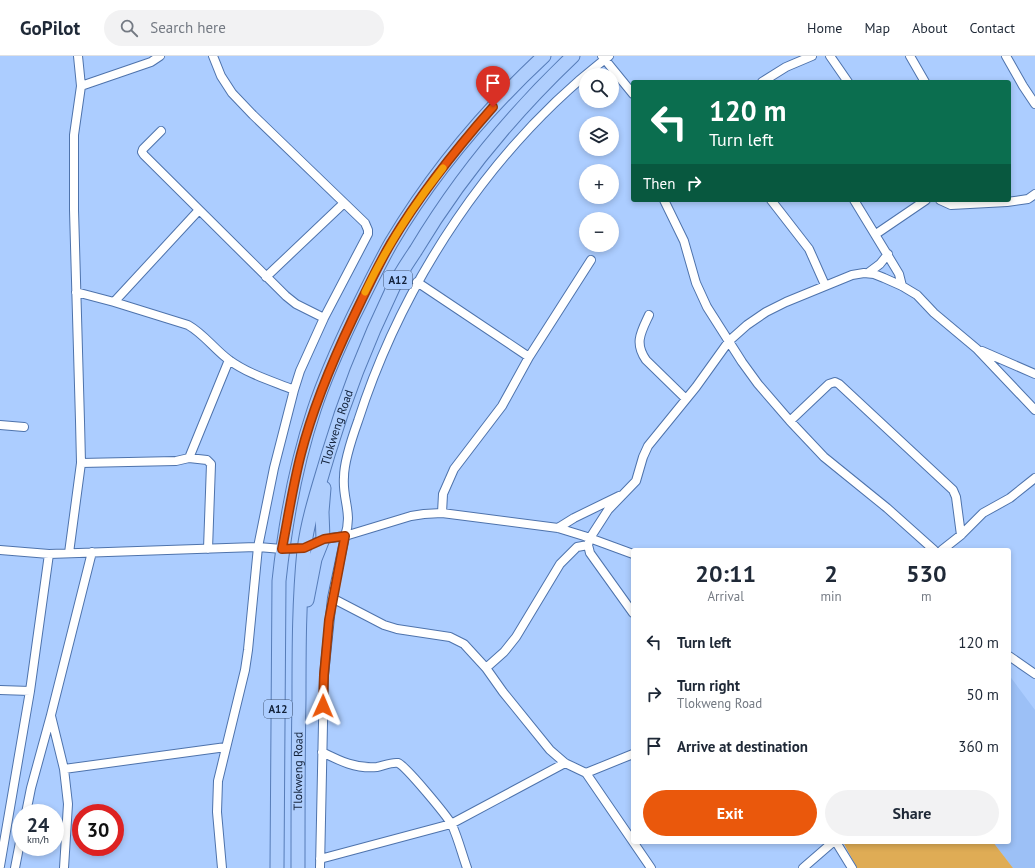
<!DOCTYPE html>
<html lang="en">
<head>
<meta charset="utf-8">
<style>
  :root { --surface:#fff; --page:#f2f2f3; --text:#1f2937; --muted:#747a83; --line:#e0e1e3; --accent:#ea580c }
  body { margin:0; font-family:"PT Sans",sans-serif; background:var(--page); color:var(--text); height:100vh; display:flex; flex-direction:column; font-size:15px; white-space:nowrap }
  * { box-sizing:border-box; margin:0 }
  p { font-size:13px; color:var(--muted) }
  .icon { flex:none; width:22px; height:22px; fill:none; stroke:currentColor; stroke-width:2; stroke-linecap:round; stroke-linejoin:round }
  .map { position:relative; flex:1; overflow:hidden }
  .sheet { position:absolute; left:631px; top:492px; width:380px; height:296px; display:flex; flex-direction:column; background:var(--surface); border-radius:4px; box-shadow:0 2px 6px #0003 }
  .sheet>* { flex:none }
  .top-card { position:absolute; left:631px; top:24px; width:380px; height:122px; border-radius:4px; box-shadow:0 2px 6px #0003; background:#0b6e4f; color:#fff; overflow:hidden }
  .tools { position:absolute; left:579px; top:12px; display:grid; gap:8px }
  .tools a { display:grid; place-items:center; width:40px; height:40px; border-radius:50%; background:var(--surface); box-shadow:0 2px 6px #0003; font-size:20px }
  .speed { position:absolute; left:12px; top:748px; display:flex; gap:8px; font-size:20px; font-weight:700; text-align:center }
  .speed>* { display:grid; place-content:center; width:52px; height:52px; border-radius:50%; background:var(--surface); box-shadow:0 2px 6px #0003; line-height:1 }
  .speed small { font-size:10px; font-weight:400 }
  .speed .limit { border:6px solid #d22; background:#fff; color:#111 }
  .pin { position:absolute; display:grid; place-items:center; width:34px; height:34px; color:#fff; margin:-41px -17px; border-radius:50% 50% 50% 0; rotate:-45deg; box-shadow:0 0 4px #0007 }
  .pin .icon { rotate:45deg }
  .me { position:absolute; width:44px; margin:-22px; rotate:1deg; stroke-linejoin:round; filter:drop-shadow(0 0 3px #0008) }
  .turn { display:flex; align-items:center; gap:14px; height:84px; padding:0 12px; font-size:18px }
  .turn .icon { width:52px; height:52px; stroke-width:2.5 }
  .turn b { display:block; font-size:28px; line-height:34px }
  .then { display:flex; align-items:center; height:38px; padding:0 12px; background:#0003; gap:8px; font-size:15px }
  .eta { display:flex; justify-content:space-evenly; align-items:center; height:68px; text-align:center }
  .eta b { font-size:24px; font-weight:800; line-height:28px }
  .cta { display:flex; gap:8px; margin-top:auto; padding:8px 12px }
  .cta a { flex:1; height:46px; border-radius:24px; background:var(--accent); color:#fff; font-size:16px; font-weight:800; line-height:46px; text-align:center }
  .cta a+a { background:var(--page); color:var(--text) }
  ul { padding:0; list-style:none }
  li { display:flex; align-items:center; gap:12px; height:52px; padding:0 12px }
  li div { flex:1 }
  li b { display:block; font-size:15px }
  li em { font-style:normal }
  header { display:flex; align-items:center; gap:24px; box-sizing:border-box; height:56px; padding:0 20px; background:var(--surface); border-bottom:1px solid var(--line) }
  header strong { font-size:19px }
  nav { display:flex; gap:22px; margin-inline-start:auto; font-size:14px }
  .search { width:280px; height:36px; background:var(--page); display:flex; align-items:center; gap:10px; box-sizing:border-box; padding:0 14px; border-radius:22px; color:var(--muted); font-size:15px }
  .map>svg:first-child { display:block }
</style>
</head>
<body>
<header>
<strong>GoPilot</strong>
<div class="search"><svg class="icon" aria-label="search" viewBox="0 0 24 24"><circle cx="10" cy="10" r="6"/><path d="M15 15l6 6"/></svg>Search here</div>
<nav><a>Home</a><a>Map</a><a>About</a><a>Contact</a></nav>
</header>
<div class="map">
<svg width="1035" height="812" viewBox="0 0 1035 812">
  <rect width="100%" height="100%" fill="#accdff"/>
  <path fill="#9cc0f6" d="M1009,619L1035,654V812H1013L993,786H1009Z"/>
  <path fill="#dfac55" d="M843,786H993L1013,812H857Z"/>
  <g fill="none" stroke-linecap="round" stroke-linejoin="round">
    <g stroke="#4e73ac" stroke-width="10">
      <path id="minor" d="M78,0L81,30
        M213,0L221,20L232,37L253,59L365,167L368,174V178L324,262L300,315L294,334L274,412L258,491L248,594L245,614L218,725L217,756L222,812
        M602,0L633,38
        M830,0L848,26
        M910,0L925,26
        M1006,0L1023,30L1035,48
        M762,26L786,11L812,0
        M161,75L143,93L142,96L144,99L286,240L296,248L324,262
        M664,144L684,185L696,227L707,251L742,306L758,328L790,365L824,401L887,452L934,494
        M771,144L809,193L825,229
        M854,144L893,208L899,218L902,230
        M940,144L951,149L1007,146L1028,143L1035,138
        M876,178L926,144
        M868,217L880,208L888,198
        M266,221L344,147
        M417,226L529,301
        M76,236L114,246L199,154
        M114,246L188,269C204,278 214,293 229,304C248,318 272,325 294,334
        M649,259C641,276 634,287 646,304L686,343
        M982,295L1035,318
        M790,365L829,328L835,326L839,328L953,434L956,441L961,479
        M0,369L24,371
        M189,402L207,404L211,408L208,493
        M81,407L176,405L189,402L229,304
        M442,457L443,438L454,413L502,350L529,301L591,204
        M558,472L574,462L619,440
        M0,494L49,498L258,491L282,493L304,492L323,483L345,480L411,460L424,458L442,457L558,472L584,480L633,498
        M942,494L961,479L983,457L1010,442L1035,422
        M69,497L81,407L80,365L74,154V79L81,30L151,6L160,0
        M332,542L384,569L397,573L450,581L464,588L486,612L503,636L550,694L565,707L586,717L651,812
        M633,557L590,497L588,489L590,482L608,454L636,425L643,401L648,390L696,331L729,285L747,269L766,256L786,246L852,219L864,217L874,218L884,222L902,230L917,239L934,257L977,293L1035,354
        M1009,600L1035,618
        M486,612L504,596L516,581L560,508L577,491L588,489
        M0,634L30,635
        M51,660L64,713L68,748L64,812
        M322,696C340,705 356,713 377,711C383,710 391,706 398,707C406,710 447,760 452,769C458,782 462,798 467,812
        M64,713L226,691
        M586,717L633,698
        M26,757L31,732L51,659L92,496
        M836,786L852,812
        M320,803L451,768L565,707
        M0,810L30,635L49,498
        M15,812L21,781
        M320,812L324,619L332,542L345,480C353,457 342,443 344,421C344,406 353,379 358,365C403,225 492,90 609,0
        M803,812L833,786"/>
    </g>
    <g stroke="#567cb8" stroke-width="15">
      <g id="primary">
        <path d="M307,544L315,503L323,483L322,456L324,432"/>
        <path d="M277,812L279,525C285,469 296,408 314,354C325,321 339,290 354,259C366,235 378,210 391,187C432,118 485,55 544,0"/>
        <path id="s1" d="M298,812C298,755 298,699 299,642C299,593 299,543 304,494C308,462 319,430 328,399C345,342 367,286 393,232C399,219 408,206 416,194C459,122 512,58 573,0"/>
      </g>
    </g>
    <use href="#minor" stroke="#fff" stroke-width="8"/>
    <use href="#primary" stroke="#afcefd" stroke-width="13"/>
  </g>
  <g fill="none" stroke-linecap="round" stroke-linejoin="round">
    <g stroke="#983908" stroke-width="10">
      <path id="route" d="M323,650L324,619L329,564L345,480L324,483L304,492L282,493C288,462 293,429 301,398C313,351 332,306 353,262C365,237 377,211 391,187C420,138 456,93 493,51"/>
    </g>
    <use href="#route" stroke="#ea580c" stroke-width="7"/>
    <path stroke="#f59e0b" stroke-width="7" d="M365,236C386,192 413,150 443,112"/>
  </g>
  <g text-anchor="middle" stroke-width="4" stroke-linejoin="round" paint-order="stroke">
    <g fill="#accdff" stroke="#405574" stroke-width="1">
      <rect x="384" y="215" width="28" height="18" rx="3"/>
      <rect x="264" y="644" width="28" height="18" rx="3"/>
    </g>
    <g font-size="11" font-weight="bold" fill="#122139">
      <text x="398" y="228">A12</text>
      <text x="278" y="657">A12</text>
    </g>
    <g font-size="12" fill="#122139" stroke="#accdff">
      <text dy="4" stroke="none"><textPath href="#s1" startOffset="445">Tlokweng Road</textPath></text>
      <text dy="4" stroke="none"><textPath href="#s1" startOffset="97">Tlokweng Road</textPath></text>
    </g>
  </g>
</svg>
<div class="tools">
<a><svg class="icon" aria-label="search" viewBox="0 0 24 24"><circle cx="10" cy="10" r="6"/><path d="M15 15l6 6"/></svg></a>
<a><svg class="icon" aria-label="layers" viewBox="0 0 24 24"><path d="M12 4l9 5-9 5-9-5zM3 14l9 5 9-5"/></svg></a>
<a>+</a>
<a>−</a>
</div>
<div class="speed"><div>24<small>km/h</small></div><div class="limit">30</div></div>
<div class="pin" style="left:493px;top:51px;background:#d93025"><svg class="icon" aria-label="arrive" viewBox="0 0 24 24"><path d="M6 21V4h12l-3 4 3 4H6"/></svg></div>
<svg class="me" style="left:323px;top:650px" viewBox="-20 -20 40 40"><path d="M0-17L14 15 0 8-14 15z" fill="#ea580c" stroke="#fff" stroke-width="4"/></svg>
<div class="top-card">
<div class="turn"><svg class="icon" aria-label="left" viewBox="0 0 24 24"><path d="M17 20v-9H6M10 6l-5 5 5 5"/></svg><div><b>120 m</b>Turn left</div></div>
<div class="then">Then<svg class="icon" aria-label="right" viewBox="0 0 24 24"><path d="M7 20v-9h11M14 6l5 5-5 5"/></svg></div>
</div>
<section class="sheet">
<div class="eta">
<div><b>20:11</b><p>Arrival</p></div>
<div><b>2</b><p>min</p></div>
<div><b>530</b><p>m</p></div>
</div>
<ul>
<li><svg class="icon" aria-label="left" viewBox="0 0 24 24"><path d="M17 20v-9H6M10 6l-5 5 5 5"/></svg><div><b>Turn left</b></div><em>120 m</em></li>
<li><svg class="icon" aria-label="right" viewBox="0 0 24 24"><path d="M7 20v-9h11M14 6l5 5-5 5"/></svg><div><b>Turn right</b><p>Tlokweng Road</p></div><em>50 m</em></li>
<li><svg class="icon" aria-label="arrive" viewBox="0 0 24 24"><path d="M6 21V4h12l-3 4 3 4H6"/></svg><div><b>Arrive at destination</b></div><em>360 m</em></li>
</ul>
<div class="cta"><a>Exit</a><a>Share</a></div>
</section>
</div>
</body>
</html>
